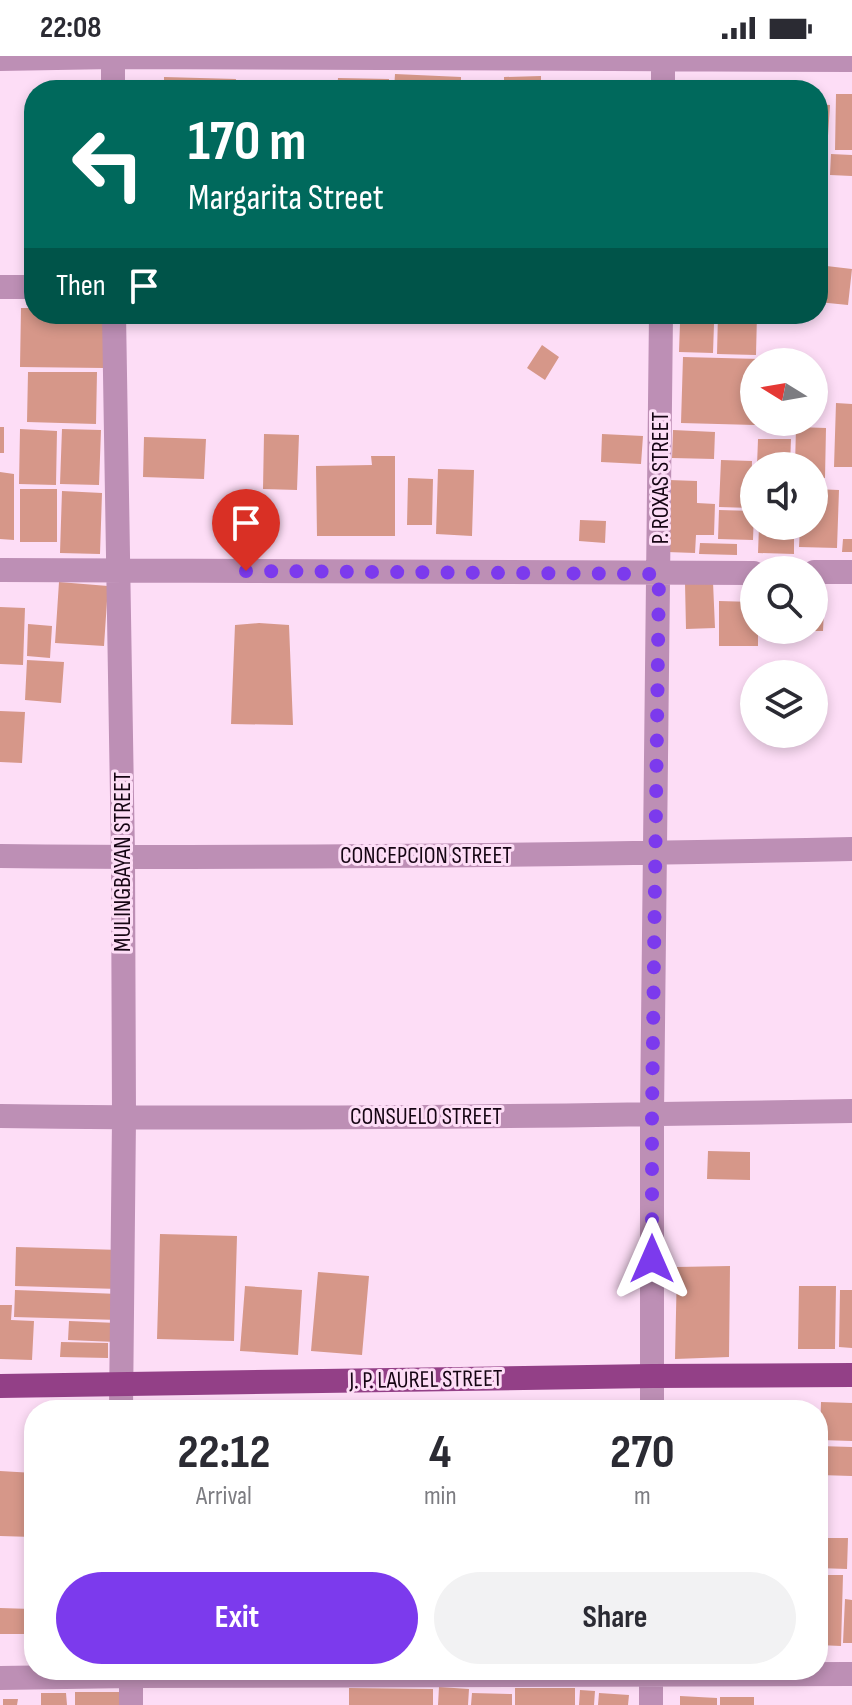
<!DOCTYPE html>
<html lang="en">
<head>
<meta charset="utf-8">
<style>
  :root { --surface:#fff; --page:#f2f2f3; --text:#2b2b33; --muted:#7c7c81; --accent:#7c3aed }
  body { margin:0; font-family:"Sofia Sans Condensed",sans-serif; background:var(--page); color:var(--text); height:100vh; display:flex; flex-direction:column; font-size:30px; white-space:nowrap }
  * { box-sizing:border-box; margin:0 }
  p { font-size:26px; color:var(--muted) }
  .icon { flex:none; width:44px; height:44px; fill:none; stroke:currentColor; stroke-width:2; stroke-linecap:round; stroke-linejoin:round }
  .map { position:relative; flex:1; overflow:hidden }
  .details { position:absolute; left:24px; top:1344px; width:804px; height:280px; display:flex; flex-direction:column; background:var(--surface); border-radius:32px; box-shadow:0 4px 12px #0003 }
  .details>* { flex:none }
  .hud { position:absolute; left:24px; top:24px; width:804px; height:244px; border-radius:32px; box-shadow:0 4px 12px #0003; background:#00695c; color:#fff; overflow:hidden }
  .needle { width:52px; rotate:281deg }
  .controls { position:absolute; left:740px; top:292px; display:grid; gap:16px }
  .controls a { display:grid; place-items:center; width:88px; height:88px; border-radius:50%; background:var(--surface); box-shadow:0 4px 12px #0003; font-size:40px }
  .pin { position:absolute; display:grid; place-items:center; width:68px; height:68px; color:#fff; margin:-82px -34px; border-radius:50% 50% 50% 0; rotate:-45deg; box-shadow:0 0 8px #0007 }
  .pin .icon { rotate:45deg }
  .me { position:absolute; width:88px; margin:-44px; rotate:0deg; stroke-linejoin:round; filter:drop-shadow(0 0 6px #0008) }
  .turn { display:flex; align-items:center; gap:28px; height:168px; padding:0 32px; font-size:36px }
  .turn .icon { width:104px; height:104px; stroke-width:2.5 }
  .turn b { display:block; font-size:56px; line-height:68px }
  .then { display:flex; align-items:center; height:76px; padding:0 32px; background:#0003; gap:16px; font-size:30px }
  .eta { display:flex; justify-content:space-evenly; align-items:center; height:136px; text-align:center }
  .eta b { font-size:48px; font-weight:700; line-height:56px }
  .cta { display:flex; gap:16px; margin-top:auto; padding:16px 32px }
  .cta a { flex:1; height:92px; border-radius:48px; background:var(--accent); color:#fff; font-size:32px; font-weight:700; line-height:92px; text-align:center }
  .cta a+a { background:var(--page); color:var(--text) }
  .status { display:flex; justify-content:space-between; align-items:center; height:56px; padding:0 40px; background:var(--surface); direction:ltr }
  .status svg { height:22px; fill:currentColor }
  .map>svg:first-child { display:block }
</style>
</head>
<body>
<div class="status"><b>22:08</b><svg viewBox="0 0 49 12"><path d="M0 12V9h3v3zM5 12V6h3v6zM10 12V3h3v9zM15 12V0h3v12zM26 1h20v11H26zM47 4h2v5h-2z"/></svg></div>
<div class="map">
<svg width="852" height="1649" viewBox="0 0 852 1649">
  <rect width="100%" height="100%" fill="#fdddf6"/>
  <path fill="#d69789" d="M395,18L461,21V34H394Z
    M541,20V34H504V21Z
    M164,21L236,23L235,34H164Z
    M338,22L389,23V34H337Z
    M775,28L801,30V34H774Z
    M726,30L758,32V34H726Z
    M836,38H852V94H835Z
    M818,48L830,49L827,95L818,94Z
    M831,98L852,99V120L830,119Z
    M818,209L852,213L848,249L818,246Z
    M21,252H34V258H105L104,312L20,311Z
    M519,258H541L540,268L518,267Z
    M553,258H574L573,267L552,263Z
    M718,258H757L756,299L717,298Z
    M680,267L714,268L713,297L679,296Z
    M542,289L559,301L545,324L527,312Z
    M683,301L760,303V306H754V366H789V370L681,367Z
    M28,316H97L96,368L27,366Z
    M836,347L852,348V411H834Z
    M0,371H4V397H0Z
    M796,371L826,372L825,422H814V410H795Z
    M20,373L57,375L56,429L19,428Z
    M62,373L101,374L99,429L60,428Z
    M673,374L715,376L714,403L672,402Z
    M264,378L299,379L297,434L263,433Z
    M602,378L643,380L641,408L601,406Z
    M144,381L206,383L204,423L143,421Z
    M758,383H791L790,410H757Z
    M371,400H395V480H317L316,410L372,409Z
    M721,404L752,405L751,452L719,451Z
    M438,413L474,414L472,480L436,478Z
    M0,416L14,418V484L0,483Z
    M408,422L433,423L432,469H407Z
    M669,424L697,425V447L715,448L714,479H696L695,497L667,496Z
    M20,433H57V486H20Z
    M814,433L839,434L837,492L799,491L800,470H814Z
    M62,435L102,437L100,498L60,497Z
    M719,454L754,455L753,484L718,483Z
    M580,464L606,465L605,487L579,485Z
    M759,470H794V498L758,497Z
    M843,483H852V496H842Z
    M700,487L737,488V499L699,498Z
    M59,526L108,530L104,590L55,587Z
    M713,526L715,572L686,573L685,527Z
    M814,533H825L823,575H814Z
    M719,545L754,546V574H758V590H719Z
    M0,551L25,552L23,609L0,608Z
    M259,567L289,569L293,669L231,668L235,569Z
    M28,568L52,570L50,602L27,600Z
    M27,604L64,606L61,647L25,644Z
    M0,655L25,656L22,707L0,706Z
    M708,1095L750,1096V1124L707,1123Z
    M160,1178L237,1180L234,1285L157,1283Z
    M16,1191L121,1194L119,1233L15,1230Z
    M730,1210L729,1301L675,1303L677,1211Z
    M318,1216L369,1220L362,1299L311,1295Z
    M245,1230L302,1234L298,1299L240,1295Z
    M799,1230H836L835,1293H798Z
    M15,1234L119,1238V1264L14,1261Z
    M840,1234H852V1292L839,1291Z
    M0,1249H12L11,1264L34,1265L32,1304L0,1303Z
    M69,1265L117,1267L116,1286L68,1284Z
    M61,1286L108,1287V1302L60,1301Z
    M821,1346L852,1347V1385L820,1384Z
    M198,1348L197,1354H146V1352Z
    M411,1348L412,1354H384V1350Z
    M29,1364H34V1401H29Z
    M819,1390L852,1391V1420L819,1419Z
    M0,1415L34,1417L33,1481L0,1480Z
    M818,1482H848L847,1513L818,1512Z
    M28,1486H34V1548H28Z
    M818,1519H843L841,1590L818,1589Z
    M845,1543L852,1544V1587H843Z
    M0,1552L32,1553V1578H0Z
    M28,1582H34V1604H28Z
    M439,1631L469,1633L468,1649H438Z
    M349,1632L433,1633V1649H349Z
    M515,1632H575V1649H515Z
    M580,1634L595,1635L594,1649H579Z
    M75,1636H127V1649H75Z
    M41,1637H66L67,1649H41Z
    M472,1637L512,1638V1649H471Z
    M599,1637L629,1639L628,1649H598Z
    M680,1640L717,1642V1649H680Z
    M720,1641H754V1649H720Z
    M3,1643H18L17,1649H3Z"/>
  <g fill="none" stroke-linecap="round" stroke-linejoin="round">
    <path stroke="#bd8fb5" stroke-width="24" d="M113,0V34
      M0,3L113,1L852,4
      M663,34V0
      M0,231H34
      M114,258L123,801L124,1062L121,1354
      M0,514L754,517
      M814,516H852
      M0,800C284,803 568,799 852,793
      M0,1060C284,1064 568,1060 852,1055
      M652,1354V1058L661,258
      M131,1614V1649
      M0,1622L131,1620L852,1618
      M651,1649V1614"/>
    <path stroke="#934087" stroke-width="24" d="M0,1330L652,1320L852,1319"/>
  </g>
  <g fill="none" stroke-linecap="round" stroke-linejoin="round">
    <path stroke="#7c3aed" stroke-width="14" stroke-dasharray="0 25.2" d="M246,515L659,518L652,1058V1203"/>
  </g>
  <g text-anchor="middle" stroke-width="6" stroke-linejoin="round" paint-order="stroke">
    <g font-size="24" fill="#150513" stroke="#fdddf6">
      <text transform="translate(660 422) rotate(-90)" y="8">P. ROXAS STREET</text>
      <text x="426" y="807">CONCEPCION STREET</text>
      <text transform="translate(122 806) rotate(-90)" y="8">MULINGBAYAN STREET</text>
      <text x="426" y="1068">CONSUELO STREET</text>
      <text transform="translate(426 1323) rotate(-1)" y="8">J. P. LAUREL STREET</text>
    </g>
  </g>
</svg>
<div class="controls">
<a><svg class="needle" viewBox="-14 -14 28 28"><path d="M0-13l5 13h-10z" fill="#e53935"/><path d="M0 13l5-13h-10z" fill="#7c7c81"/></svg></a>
<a><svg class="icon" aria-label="sound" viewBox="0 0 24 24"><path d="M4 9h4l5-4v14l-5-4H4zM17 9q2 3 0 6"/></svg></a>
<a><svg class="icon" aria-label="search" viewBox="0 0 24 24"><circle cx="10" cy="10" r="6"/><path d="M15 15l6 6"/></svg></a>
<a><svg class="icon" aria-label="layers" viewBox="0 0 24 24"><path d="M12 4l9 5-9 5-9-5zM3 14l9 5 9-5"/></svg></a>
</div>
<div class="pin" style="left:246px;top:515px;background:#d93025"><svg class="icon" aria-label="arrive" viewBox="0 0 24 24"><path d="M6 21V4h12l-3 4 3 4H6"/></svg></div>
<svg class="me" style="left:652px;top:1203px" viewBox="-20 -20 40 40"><path d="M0-17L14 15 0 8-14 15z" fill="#7c3aed" stroke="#fff" stroke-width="4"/></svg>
<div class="hud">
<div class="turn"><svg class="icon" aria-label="left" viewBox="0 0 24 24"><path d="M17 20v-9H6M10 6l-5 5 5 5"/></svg><div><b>170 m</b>Margarita Street</div></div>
<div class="then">Then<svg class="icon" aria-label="arrive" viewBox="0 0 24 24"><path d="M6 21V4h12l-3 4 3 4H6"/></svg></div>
</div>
<section class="details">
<div class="eta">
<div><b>22:12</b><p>Arrival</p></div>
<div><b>4</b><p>min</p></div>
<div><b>270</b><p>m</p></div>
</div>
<div class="cta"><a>Exit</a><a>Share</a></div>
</section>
</div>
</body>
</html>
